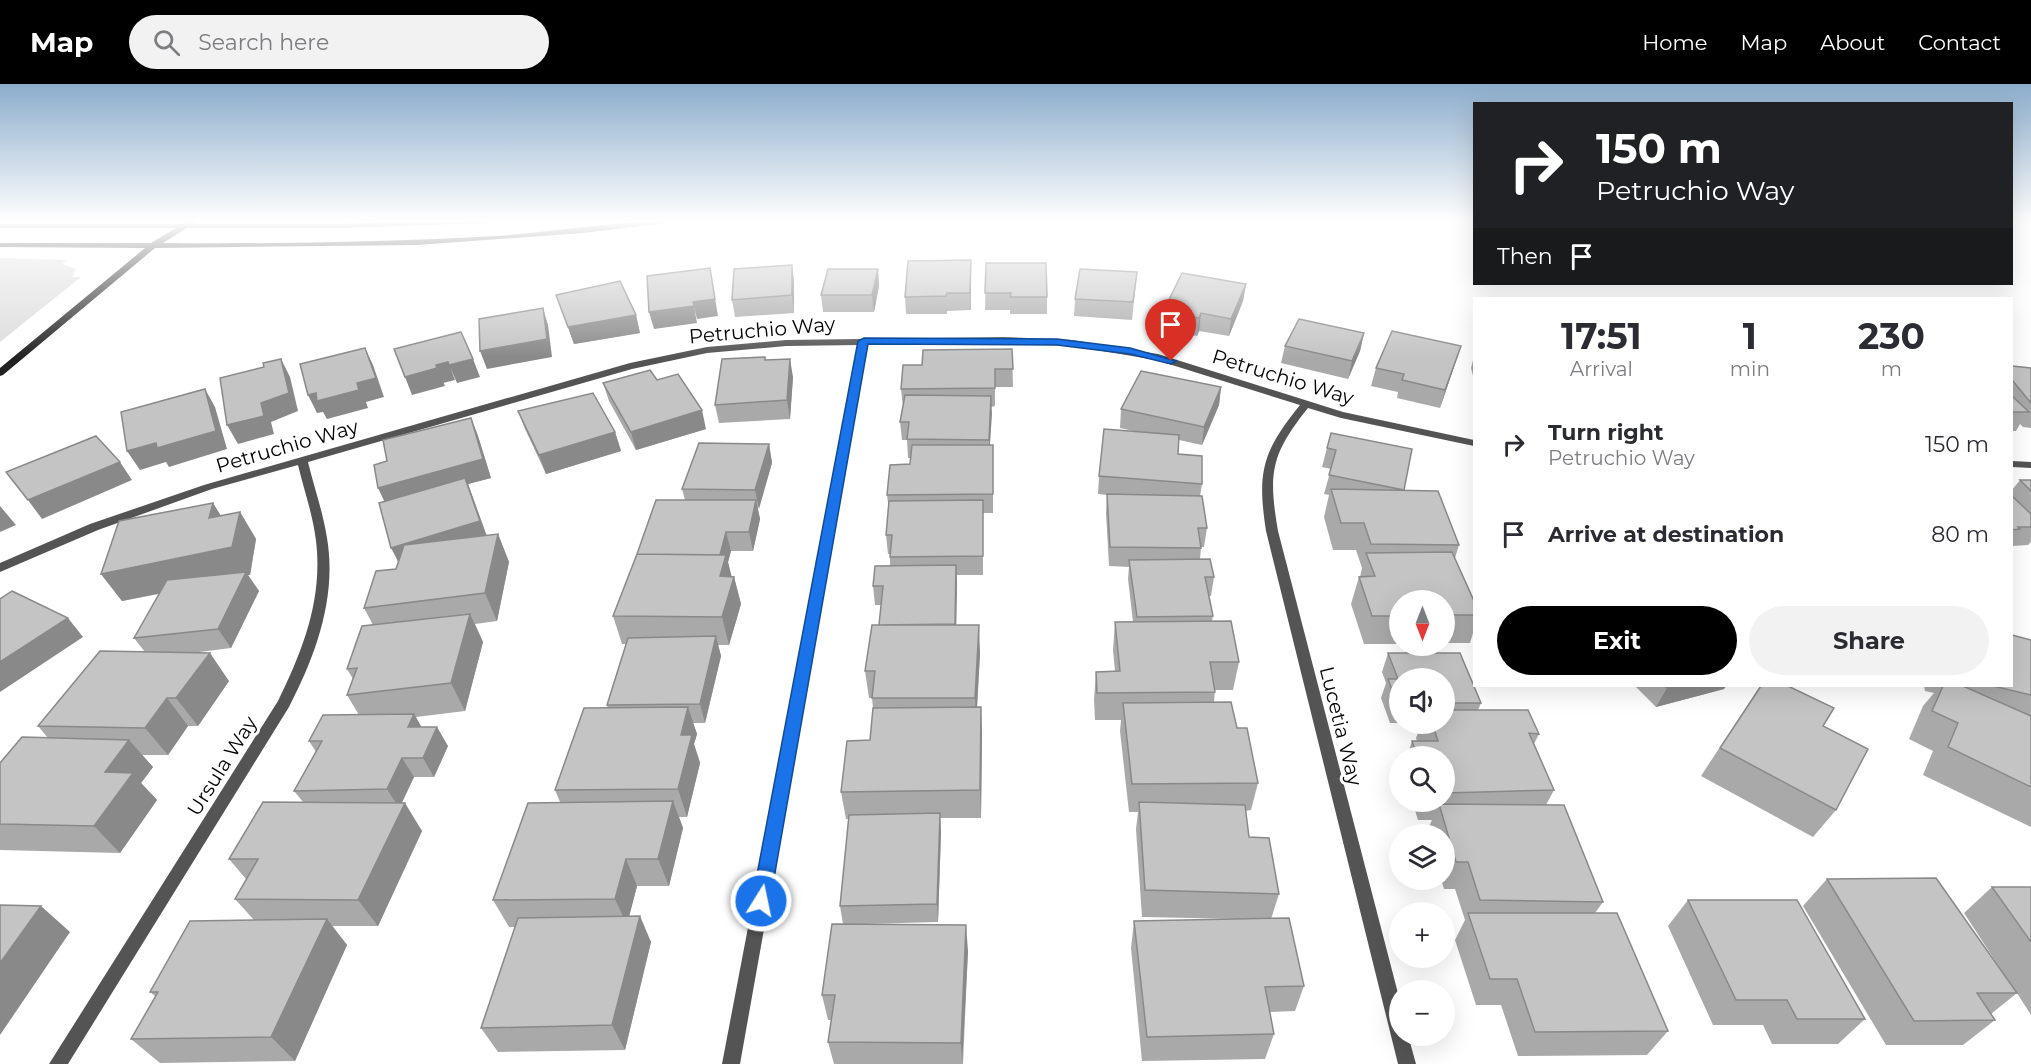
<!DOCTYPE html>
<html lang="en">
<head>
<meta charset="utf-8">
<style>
  :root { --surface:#fff; --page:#f2f2f3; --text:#2b2b33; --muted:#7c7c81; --accent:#000 }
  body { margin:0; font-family:Montserrat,sans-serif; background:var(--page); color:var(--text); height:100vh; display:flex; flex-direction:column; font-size:22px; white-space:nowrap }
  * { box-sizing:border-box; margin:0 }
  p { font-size:20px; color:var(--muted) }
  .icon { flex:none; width:33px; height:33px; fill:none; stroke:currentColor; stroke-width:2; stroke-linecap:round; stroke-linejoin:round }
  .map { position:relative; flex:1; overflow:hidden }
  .details { position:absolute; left:1473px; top:213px; width:540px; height:390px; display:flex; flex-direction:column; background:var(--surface); border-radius:0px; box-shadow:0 6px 24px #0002 }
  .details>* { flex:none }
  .top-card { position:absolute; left:1473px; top:18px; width:540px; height:183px; border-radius:0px; box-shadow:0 6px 24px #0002; background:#202124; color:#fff; overflow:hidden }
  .needle { width:39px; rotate:180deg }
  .fabs { position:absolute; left:1389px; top:506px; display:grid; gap:12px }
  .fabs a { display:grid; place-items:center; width:66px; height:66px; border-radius:50%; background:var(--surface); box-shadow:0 6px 24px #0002; font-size:30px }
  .pin { position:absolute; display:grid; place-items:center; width:51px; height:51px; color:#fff; margin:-62px -26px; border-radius:50% 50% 50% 0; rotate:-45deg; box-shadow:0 0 6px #0007 }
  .pin .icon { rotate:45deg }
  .me { position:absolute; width:66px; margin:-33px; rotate:10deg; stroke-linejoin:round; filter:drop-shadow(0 0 4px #0008) }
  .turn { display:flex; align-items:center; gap:21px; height:126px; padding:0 24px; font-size:27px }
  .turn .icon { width:78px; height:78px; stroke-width:2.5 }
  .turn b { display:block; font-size:42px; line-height:51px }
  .then { display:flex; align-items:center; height:57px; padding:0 24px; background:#0003; gap:12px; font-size:22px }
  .eta { display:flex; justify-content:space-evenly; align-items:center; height:102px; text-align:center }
  .eta b { font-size:36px; font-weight:700; line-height:42px }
  .button { display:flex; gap:12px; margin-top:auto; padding:12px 24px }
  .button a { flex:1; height:69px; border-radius:36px; background:var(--accent); color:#fff; font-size:24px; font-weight:700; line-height:69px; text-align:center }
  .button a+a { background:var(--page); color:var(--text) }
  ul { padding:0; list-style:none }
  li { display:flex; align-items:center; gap:18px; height:90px; padding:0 24px }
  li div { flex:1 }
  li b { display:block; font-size:22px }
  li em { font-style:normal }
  header { display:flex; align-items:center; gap:36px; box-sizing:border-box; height:84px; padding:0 30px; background:var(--accent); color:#fff }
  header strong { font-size:28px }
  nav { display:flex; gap:33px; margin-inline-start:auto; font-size:21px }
  .search { width:420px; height:54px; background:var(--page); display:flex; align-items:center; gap:15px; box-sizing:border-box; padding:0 21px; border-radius:33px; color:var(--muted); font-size:22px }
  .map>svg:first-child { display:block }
</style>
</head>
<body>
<header>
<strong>Map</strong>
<div class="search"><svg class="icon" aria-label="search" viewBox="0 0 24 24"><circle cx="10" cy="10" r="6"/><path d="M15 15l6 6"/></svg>Search here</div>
<nav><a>Home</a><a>Map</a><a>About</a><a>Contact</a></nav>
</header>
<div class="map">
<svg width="2031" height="980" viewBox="0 0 2031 980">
  <rect width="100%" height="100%" fill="#fff"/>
  <path fill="#dbdbdb" d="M0,174L67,176L62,180L76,185L72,193H81L0,258Z"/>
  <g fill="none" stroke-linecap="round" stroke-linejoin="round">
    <path fill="#545454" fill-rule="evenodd" d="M187,137H197L188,144H182V140Z
      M1004,253L1072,256L1158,270L1343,328L1474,356V362L1341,334L1308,324C1271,370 1268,389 1278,447L1400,917V951H1408L1416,980H1398L1266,447C1257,388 1262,368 1300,321L1156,276L1072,262L1004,259L868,261L740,980H722L859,261L786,262L707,269L632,285L308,378C314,403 323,428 327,454C337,513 316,571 289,623L68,980H49L278,617C303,566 323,515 316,457C313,431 304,406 298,381L212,405L98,446L0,488V479L90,440L204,401L630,279L707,263L786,256Z
      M2012,377L2031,378V384L2012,383Z"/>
    <path fill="#212121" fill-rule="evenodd" d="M412,137H492L488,139L342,144H187L163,159C274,160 386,158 497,152C554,148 612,137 670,137L666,139L583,149L417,161L155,164L3,291L0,292V284L145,164L0,163V159H151L176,144H0V140H342Z"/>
  </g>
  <path fill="#a9a9a9" d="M986,179L1047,213V230H1010V226H985Z
    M792,181L794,198V229L735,233L732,216Z
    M878,185L879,202L874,228H823L821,211Z
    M1137,188L1132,236L1074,232L1075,215Z
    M971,193V226L947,227V230H906L905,213Z
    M1246,200L1243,217L1229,252L1199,247L1197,252L1161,246L1163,228Z
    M556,211L636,231L640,249L574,260Z
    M1364,249L1360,267L1348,295L1281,279L1285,262Z
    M1012,265L1013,303H995V322L991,323L990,361H993V429H983V491H957L956,541L980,569L977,623H981L982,651L981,734H940L941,748L938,838L865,840L968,867L963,980H834L828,958L831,936H828L822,911L843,840L840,822L849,735H846L841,708L870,656L873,624L872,614H869L865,587L879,541L881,521H875L873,502L890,481V470H888L886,451L889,426L887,411L910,380V374H908L907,356H902L900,338L903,323L901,305L922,281Z
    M1474,272V296L1471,284Z
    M765,273L766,276L793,293L790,335L719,339L715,321Z
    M1455,280L1440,324L1397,314L1398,308L1371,302L1376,284Z
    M2012,282L2031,284V344L2023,343L2020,340L2016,347H2012Z
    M657,296L706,345L636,366L609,317L603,299Z
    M1221,303L1219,321L1202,361L1179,356L1178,370L1202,400L1200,412L1207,444L1204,463H1201L1200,475L1214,493L1211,512H1209L1213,532L1212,537L1239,578L1233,606H1215L1214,618L1237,644L1258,699L1251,726L1245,727L1249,753L1279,810L1271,835L1304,902L1295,927L1270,928L1274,950L1265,975L1142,977L1131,864L1134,837L1240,835L1142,833L1136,745L1138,728H1129L1120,647L1121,636H1095L1094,615L1096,588L1115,587L1113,566L1115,538H1133L1128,495L1129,483L1109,482L1106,429L1107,411L1098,410L1099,392L1138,348L1120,344L1121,325Z
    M518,327L615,348L621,367L546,390L525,345Z
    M471,334L478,352L491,394L468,400L487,452L498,450L509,478L497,537L475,540L483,558L465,627L416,633L421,643L448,662L434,693H414L402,719L422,747L378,842H332L347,861L295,977L160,979L131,955L155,912L150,908L254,836L235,815L246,795L229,775L303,718L294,707L316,668L309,657L359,631L347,611L353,595L347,585L373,541L364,524L396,485L398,479L385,417L387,377Z
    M1331,349L1404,406L1459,461L1455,474L1474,517V546L1470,559H1444V516H1400V560H1364L1351,520L1359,493H1360L1362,484L1356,466H1333L1324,433L1329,411L1324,410L1331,385L1322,383Z
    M769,360L772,379L758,425L760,435L753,467H731L728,478L731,492L734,493L741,520L729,561H718L721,572L705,639H693L697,650L694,660L700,679L687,733H679L683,744L669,802H637L629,832L651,858L625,966L498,968L481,944L515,843H509L493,816L560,718L555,706L608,624L607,621L626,560H622L613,532L685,416L682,405Z
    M2020,396H2031V458L2028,461L2012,462V406Z
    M213,419L221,432L240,428L256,455L250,491H248L259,507L231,564L192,569L229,597L198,642H188L168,671H142L153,683L141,699L157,716L120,769L0,766V679L48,654L38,642L145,568L134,554L159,510L122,517L101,490Z
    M2031,556V743L1923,691L1933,667L1909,655L1923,622L1934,609L1925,607L1924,602H2012Z
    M1388,569H1460L1481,619L1478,626H1528L1539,650L1534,660L1554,706L1546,721H1564L1603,818L1595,829H1617L1668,947L1647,971L1518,972L1501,921H1476L1455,856L1465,836L1455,805H1444L1441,795H1444V750H1428L1427,747L1432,736H1418L1412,717H1444V672H1407L1412,657H1417L1416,654L1422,639H1444V594H1400V639H1390L1381,614L1386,599L1382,588Z
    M1635,602H1726L1724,605L1656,623Z
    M1760,602L1823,642L1836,726L1813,753L1701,692Z
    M1827,795L2007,895L1964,829L1992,803H2031V931L2017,909L1991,930L1995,936L1963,961H1886L1803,822Z
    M1688,816L1865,935L1838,960H1772L1763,941H1713L1668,842Z"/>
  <path fill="#898989" d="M971,176V226L970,209Z
    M792,181L794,198V229L792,211Z
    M710,184L718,232L697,235L693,218Z
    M878,185L879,202L874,228L872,211Z
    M1246,200L1243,217L1229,252L1231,235Z
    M694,222L697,239L654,245L649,228Z
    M543,224L548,241L552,273L487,285L480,267Z
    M1201,229L1199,247L1197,252L1199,234Z
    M636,231L640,249L574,260L568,243Z
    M1364,249L1360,267L1348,295L1352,277Z
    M1461,262L1455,280L1440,324L1445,306Z
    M365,264L373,281L384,313L366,318L368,324L327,335L323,328L317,329L308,311L357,299Z
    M281,275L290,293L298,327L271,338L274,350L238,360L227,341Z
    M473,275L480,293L457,299L449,281Z
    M790,275L793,293L790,335L787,316Z
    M448,278L455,296L443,299L436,281Z
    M437,284L445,302L412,311L405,293Z
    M1221,303L1219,321L1202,361L1204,343Z
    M205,305L215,323L227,365L169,383L166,378L140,386L127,367Z
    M991,312L992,330L989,374V356Z
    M702,326L706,345L636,366L631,348Z
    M471,334L478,352L491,394L468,400L488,456L401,483L391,464L387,423L378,404Z
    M615,348L621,367L546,390L539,371Z
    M769,360L772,379L759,425L755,406Z
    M120,378L132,396L42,435L28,416Z
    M756,416L760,435L753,467L749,448Z
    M213,419L230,447L209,434Z
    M0,422L16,441L0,448Z
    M240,428L256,455L250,491H248L259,507L231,564L218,545L244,492L122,517L101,490Z
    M726,448L731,467L728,478L733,498L734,493L741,520L729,561L722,533L720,492V471Z
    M498,450L509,478L497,537L485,509Z
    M956,481L957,500L956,559L955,540Z
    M470,530L483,558L465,627L451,599Z
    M68,534L83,553L0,608V578Z
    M979,541L980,569L976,642L975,614Z
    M716,552L721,572L705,639L700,620Z
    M210,569L229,597L198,642L176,614Z
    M1678,602H1726L1724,605L1656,623L1667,604Z
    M167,614L188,642L168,671L145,644Z
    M688,623L697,650L694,660L700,679L687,733L678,705L681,651Z
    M981,623L982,651L981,734L980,706Z
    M414,630L425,649L408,643Z
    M437,643L448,662L434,693L423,674Z
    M129,656L153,683L141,699L157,716L120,769L94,742L105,688Z
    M402,674L414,693L399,724L387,705Z
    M673,717L683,744L669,802L658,775Z
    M405,719L422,747L378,842L358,816Z
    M940,729L941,748L938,838L937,820Z
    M626,775L637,802L627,841L615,815Z
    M41,822L70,848L0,951V879Z
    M640,832L651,858L625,966L612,941Z
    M327,835L347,861L295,977L271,953Z
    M966,841L968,867L962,980L961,959Z"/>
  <path fill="#c4c4c4" stroke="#898989" stroke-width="1.5" d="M971,176L970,209H947L946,212L905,213L908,177Z
    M986,179H1046L1047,213H1010L1011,209H985Z
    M792,181V211L732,216L734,185Z
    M710,184L715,215L693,218L694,222L649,228L647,192Z
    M828,185H878L872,211H821Z
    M1080,185L1137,188L1133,218L1075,215Z
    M1182,189L1246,200L1231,235L1201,229L1199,234L1163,228Z
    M620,197L636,231L568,243L556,211Z
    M543,224L547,255L480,267L479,235Z
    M1299,235L1364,249L1352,277L1285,262Z
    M1392,247L1461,262L1445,306L1402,296L1404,290L1376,284Z
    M461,248L473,275L449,281L448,278L436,281L437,284L405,293L394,265Z
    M365,264L376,294L357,299L359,306L317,317L316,309L308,311L300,280Z
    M1012,265L1013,285H995V304L901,305L903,281H922L923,266Z
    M765,273V276L790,275L787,316L715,321L722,275Z
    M281,275L289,309L261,319L264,332L227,341L220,294L264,283L263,279Z
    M2012,282L2031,284V319L2012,296Z
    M650,286L657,296L678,290L702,326L631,348L603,299Z
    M1141,287L1221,303L1204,343L1121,325Z
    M205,305L216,347L157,364L156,359L127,367L121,328Z
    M593,309L615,348L539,371L518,327Z
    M905,311L991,312L989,356L907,355L909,338H900Z
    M2012,312L2029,328H2012Z
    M471,334L483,375L378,404L374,381L387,377L383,356Z
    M1104,345L1179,351L1178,370L1202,372V400L1099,392Z
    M1331,349L1412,365L1404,406L1329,391L1336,366L1327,364Z
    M96,352L120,378L28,416L6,388Z
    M699,359L769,360L755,406L682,405Z
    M912,361H993V410L887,411L890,381L910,380Z
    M465,394L480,437L391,464L379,419Z
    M2020,396H2031V407Z
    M1331,405L1438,407L1459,461L1371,460L1364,439H1341Z
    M1107,410L1202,412L1207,444H1198L1201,464L1110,463Z
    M2012,412L2031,430V443H2018L2020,445L2012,446Z
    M656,416H756L749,448H726L720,471L637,470Z
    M983,416V472L890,473L892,451H886L889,417Z
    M213,419L209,434L240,428L232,463L101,490L119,437Z
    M498,450L485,509L364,524L376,487L396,485L404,461Z
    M1452,468L1474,517V531H1444V516H1400V532H1372L1359,493L1375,492L1366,469Z
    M637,470L726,471L720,492L734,493L722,533L613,532Z
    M1210,475L1214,493H1205L1213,532L1137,533L1129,476Z
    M956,481L955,540L879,541L883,502H873L875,482Z
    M246,488L218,545L134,554L167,496Z
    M12,507L68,534L0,578V515Z
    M470,530L451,599L347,611L357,584L347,585L362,542Z
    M1231,537L1239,578H1210L1215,608L1097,609L1096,588L1120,587L1115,538Z
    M872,541H979L975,614H872L875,587H865Z
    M2012,551L2031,556V611L1993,602H2012Z
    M716,552L700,620L607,621L628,554Z
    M100,567L210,569L176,614H167L145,644L38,642Z
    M1388,569H1460L1481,619H1444V594H1400V620H1397L1388,595H1398Z
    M1665,602H1678L1667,604Z
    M1761,602H1788L1834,624L1823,642L1868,665L1836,726L1720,664Z
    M1943,602H1963L2031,632V703L1948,663L1958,639L1932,627Z
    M1231,618L1237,644H1247L1258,699L1132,700L1123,619Z
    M688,623L681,651H692L678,705L555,706L584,624Z
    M981,623L980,706L841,708L847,657L870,656L873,624Z
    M1444,626H1528L1539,650L1529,649L1554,706L1444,709V672H1417L1412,657H1438L1432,639H1444Z
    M414,630L408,643H437L423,674H402L387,705L294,707L322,657H309L323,631Z
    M22,653L129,656L105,688L133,689L94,742L0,740V679Z
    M673,717L658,775H626L615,815L493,816L528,719Z
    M263,718L405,719L358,816L235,815L258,775H229Z
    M1139,718L1245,721L1249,753L1269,754L1279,810L1145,806Z
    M1439,720L1564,721L1603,818L1480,816L1468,778H1456Z
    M940,729L937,820L840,822L849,731Z
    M1936,794L2017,909H1977L1995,936L1914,937L1827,795Z
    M1992,803H2031V858Z
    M1688,816H1797L1865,935H1797L1787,916H1736Z
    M0,821L41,822L0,879Z
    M1468,829H1617L1668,947L1535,948L1517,895H1490Z
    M640,832L612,941L481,944L518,834Z
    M1289,834L1304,902L1265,903L1274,950L1147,953L1134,837Z
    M327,835L271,953L131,955L158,908H150L190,837Z
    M832,840L966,841L961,959L828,958L835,911H822Z"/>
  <linearGradient id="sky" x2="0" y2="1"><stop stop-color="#8cadcc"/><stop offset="0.5" stop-color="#fff"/><stop offset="1" stop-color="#fff" stop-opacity="0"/></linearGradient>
  <rect width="2031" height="274" fill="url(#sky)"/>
  <path fill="#1a73e8" stroke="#114b97" stroke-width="1.5" d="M864,254L1057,255L1130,264L1176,277L1171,280L1130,270L1057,261L868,260L770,817L767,822L761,825L755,822L752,817L858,257Z"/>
  <g text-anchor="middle" stroke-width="6" stroke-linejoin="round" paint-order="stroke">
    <g font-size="20" fill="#000" stroke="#fff">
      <text transform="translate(762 246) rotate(-5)" y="7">Petruchio Way</text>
      <text transform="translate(1283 293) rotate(17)" y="7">Petruchio Way</text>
      <text transform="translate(287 362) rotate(-16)" y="7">Petruchio Way</text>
      <text transform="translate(1341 642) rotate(76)" y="7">Lucetia Way</text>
      <text transform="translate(222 682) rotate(-58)" y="7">Ursula Way</text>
    </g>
  </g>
</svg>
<div class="fabs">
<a><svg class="needle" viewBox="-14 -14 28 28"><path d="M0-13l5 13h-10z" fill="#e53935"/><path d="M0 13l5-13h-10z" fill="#7c7c81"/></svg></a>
<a><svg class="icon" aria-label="sound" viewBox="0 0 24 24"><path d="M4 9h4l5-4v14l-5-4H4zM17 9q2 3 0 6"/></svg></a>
<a><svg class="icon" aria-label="search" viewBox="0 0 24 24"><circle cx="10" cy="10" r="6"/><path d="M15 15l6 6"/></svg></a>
<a><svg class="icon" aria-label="layers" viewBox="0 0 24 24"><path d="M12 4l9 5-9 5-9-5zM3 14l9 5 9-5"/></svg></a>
<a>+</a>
<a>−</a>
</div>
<div class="pin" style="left:1171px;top:277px;background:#d93025"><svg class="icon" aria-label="arrive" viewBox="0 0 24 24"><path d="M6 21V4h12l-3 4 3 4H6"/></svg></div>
<svg class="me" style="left:761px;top:817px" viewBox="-20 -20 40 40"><circle r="17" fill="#1a73e8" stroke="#fff" stroke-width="3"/><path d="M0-11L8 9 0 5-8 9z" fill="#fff"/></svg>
<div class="top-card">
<div class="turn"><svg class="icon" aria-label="right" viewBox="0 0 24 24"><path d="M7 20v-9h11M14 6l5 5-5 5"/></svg><div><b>150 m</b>Petruchio Way</div></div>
<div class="then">Then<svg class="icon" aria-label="arrive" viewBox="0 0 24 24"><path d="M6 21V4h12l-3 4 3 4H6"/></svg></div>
</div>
<section class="details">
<div class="eta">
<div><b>17:51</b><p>Arrival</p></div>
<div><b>1</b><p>min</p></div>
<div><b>230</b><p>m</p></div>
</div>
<ul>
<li><svg class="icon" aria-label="right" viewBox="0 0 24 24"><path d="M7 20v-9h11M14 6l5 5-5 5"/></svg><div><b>Turn right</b><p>Petruchio Way</p></div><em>150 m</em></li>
<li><svg class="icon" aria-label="arrive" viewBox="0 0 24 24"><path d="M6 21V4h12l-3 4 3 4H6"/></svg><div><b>Arrive at destination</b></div><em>80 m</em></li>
</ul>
<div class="button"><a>Exit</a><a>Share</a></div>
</section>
</div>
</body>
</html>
